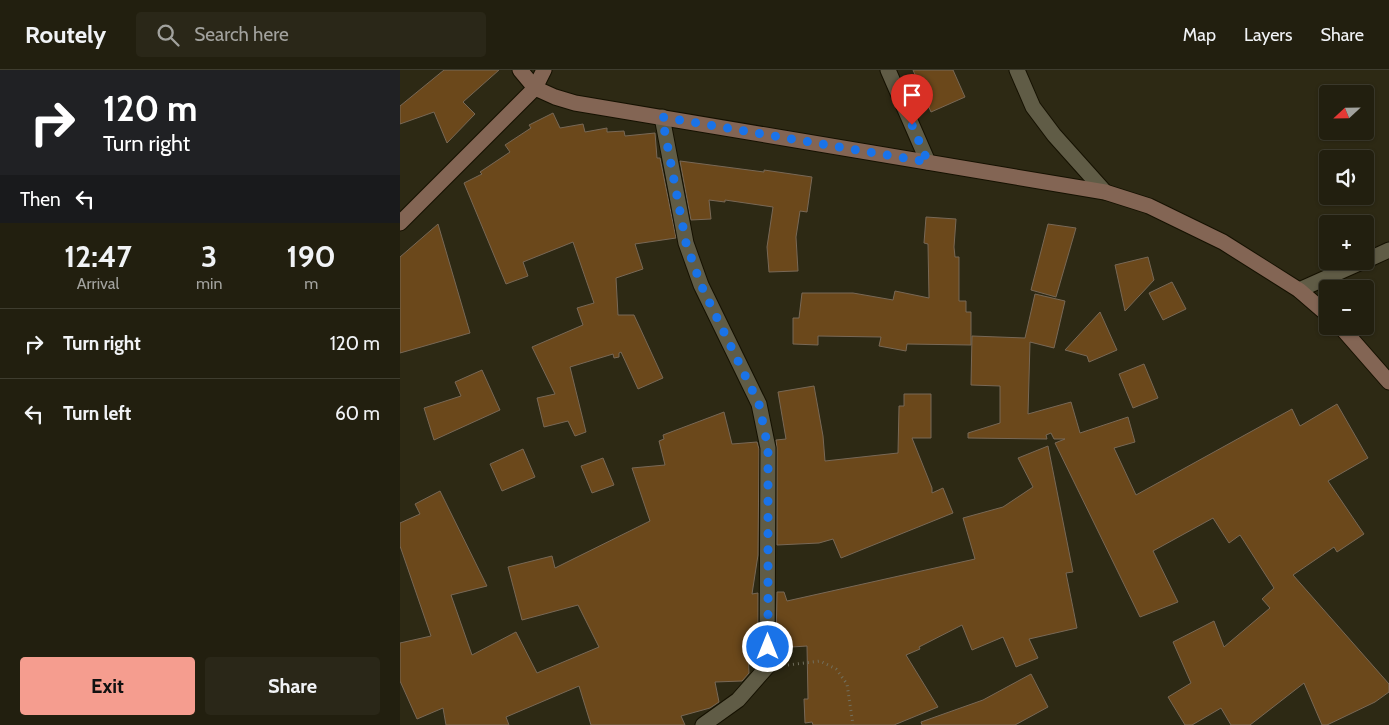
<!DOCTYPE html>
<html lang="en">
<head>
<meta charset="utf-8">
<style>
  :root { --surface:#221f0f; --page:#2a2718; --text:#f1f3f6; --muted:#a2a29e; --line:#3f3d2f; --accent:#f59d8f }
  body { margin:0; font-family:Cabin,sans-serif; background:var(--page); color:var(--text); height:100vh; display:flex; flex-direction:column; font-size:19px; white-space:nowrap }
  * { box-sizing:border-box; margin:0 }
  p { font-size:16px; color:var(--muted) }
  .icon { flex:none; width:28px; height:28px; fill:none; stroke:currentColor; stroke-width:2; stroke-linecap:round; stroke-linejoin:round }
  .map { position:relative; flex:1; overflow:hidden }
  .drawer { display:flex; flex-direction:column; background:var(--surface); width:400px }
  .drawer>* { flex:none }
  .banner { background:#202124; color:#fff; overflow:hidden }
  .needle { width:32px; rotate:248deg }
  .tools { position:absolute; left:919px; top:15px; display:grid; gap:10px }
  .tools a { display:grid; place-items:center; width:55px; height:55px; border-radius:5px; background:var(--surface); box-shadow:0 1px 4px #0004,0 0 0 1px var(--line); font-size:25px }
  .pin { position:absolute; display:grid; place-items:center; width:42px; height:42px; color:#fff; margin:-51px -21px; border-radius:50% 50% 50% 0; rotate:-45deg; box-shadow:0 0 5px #0007 }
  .pin .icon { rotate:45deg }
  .me { position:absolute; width:55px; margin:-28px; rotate:0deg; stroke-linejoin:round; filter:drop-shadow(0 0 4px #0008) }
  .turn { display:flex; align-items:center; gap:18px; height:105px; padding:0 20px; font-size:22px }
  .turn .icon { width:65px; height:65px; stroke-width:2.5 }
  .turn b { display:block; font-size:35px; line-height:42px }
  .then { display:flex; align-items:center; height:48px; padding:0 20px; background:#0003; gap:10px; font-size:19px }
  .eta { display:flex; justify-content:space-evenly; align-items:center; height:85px; text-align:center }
  .eta b { font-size:30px; font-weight:700; line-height:35px }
  .cta { display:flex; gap:10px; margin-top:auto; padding:10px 20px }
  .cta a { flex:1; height:58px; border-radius:5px; background:var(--accent); color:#111; font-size:20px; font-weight:700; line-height:58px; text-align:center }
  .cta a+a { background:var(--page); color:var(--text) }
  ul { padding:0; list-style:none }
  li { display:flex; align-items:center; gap:15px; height:70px; padding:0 20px; border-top:1px solid var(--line) }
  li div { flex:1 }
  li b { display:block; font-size:19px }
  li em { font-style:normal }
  header { display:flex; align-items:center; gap:30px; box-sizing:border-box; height:70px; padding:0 25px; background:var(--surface); border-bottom:1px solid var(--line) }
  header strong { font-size:24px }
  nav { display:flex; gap:28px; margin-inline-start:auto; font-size:18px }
  .search { width:350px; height:45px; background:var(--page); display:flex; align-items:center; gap:12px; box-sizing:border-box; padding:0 18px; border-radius:5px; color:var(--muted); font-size:19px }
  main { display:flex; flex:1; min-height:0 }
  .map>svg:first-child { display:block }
</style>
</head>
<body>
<header>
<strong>Routely</strong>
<div class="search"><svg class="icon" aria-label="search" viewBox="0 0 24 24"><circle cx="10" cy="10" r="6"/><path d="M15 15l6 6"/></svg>Search here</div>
<nav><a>Map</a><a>Layers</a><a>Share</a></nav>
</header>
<main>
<section class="drawer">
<div class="banner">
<div class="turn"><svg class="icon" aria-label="right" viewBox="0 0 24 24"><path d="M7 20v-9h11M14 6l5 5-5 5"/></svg><div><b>120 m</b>Turn right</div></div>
<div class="then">Then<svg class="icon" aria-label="left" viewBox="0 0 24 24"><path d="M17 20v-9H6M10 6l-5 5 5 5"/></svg></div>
</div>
<div class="eta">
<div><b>12:47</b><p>Arrival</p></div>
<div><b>3</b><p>min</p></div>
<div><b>190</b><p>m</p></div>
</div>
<ul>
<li><svg class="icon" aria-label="right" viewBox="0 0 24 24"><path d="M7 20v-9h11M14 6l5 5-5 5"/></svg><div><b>Turn right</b></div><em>120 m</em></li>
<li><svg class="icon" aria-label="left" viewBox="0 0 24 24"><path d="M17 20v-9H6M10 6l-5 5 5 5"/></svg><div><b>Turn left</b></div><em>60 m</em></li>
</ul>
<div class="cta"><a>Exit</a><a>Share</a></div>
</section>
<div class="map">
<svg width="989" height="655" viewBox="0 0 989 655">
  <rect width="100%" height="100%" fill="#2d2914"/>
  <path fill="#6b481b" stroke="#786856" d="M44,0H99L63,32L75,44L47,73L34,42L0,54V36Z
    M513,0H553L565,27L531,42Z
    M153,43L160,58L183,54L185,62L207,58V62L224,61L225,66L255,63L257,88H260L276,168L235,174L243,199L216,208L218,245H234L263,308L238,319L221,282L219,283V287L214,288L213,284L170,297L186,362L175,366L168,351L144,357L137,328L155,324L132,277L183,255L177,238L194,233L173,172L123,192L128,206L106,214L64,113L82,104L80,102L110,82L105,75L131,58L129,55Z
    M280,91L364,102V100L412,107L407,142L400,141L396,167L398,201L369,202L367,177L373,137L325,130V132L309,130L311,149L291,150Z
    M526,147L556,149L554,177L555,187H559V231H566V242H571V275L507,274L506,281L479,276L481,267L418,266V275L393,274V248H399L402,223H453L493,230L495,221L529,228L528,174L524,173Z
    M38,154L70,263L0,283V187Z
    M648,154L676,158L656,227L631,220Z
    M748,187L754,210L725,241L715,195Z
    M772,212L786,239L763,250L749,223Z
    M635,224L665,231L654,278L630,272L628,344L671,332L680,363L728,347L735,372L714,378L736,425L892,339L900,356L937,334L968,388L928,411L964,464L937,482L934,477L893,505L989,614V622L975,632L927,655H922L904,613L850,655H831L821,638L792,655H785L768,627L791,613L773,572L814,551L824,577L870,538L862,529L874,518L840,465L829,473L813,448L753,481L778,532L740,547L655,373L665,369H654L651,363L646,365L647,369L568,368V363L600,353V316L571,315L572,266L625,268Z
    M700,242L717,280L689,292L687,286L665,280Z
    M744,294L758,328L733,338L719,304Z
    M82,300L100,340L34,370L24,338L61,326L55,312Z
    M414,316L423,366L425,391L498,383L499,336H504V324H531V368H512L532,418V423L543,418L553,443L441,488L433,469L419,473L377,475V378L376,370L386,369L378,322Z
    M324,342L332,374L357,372L359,379L358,485L352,524L358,523V580H348L349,603L342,611L315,612L319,632L310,638L281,646L285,655H191L179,616L106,647L109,655H46L43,638L17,649L0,611V573L31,566L0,476V453L20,444L15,434L40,421L87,516L51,525L72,585L116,562L137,603L199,577L178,535L122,550L108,497L152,486L155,498L250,451L232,398L265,395L259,371L264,369L263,365Z
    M648,376L673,502L666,503L677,558L629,569L638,588L616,597L603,567L572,580L562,555L519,577L520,579L506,585L538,637L494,655H413L412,652L405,653L404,629H408L407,576L376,578L377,522H384L387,531L575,489L563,448L603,437L633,417L618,388Z
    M123,379L135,407L102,421L90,394Z
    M203,388L214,415L192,423L181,396Z
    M631,604L648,637L615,655H522L521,652L583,630Z"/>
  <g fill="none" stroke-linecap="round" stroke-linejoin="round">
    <g stroke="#151101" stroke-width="17">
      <path id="lane" d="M488,0L528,92"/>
    </g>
    <g stroke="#151101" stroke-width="17">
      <path id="street" d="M617,0L633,37L654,65L705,122
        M262,47L286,173L301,215L359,334L368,378L367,597L338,630L303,655
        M965,191L989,180
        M899,220L964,191"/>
    </g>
    <g stroke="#151101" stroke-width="17">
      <path id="secondary" d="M120,0L135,18L155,27L175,33L705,122L749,136L823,172L899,220L928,245
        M0,153L135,18L144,0
        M940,256L989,312"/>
    </g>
    <path stroke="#726f5d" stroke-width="3" stroke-dasharray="1 4" stroke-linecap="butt" d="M388,595L420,591L436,599L447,614L453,655"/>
    <use href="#lane" stroke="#605c46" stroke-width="15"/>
    <use href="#street" stroke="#605c46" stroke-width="15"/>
    <use href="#secondary" stroke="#836554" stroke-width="15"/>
  </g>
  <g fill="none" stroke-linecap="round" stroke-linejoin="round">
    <path stroke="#1a73e8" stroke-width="9" stroke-dasharray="0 16.2" d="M368,577V378L359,334L301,215L286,173L262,47L528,92L512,55"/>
  </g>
</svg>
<div class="tools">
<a><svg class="needle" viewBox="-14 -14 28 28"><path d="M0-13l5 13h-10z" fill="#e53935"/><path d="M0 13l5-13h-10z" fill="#a2a29e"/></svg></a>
<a><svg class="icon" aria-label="sound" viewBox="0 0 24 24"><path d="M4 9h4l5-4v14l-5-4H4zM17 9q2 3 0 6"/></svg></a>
<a>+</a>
<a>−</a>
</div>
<div class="pin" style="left:512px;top:55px;background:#d93025"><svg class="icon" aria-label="arrive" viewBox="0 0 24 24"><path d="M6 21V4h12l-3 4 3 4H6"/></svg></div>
<svg class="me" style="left:368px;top:577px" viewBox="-20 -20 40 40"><circle r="17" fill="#1a73e8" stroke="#fff" stroke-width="3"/><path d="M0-11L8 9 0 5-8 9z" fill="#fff"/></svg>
</div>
</main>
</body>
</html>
